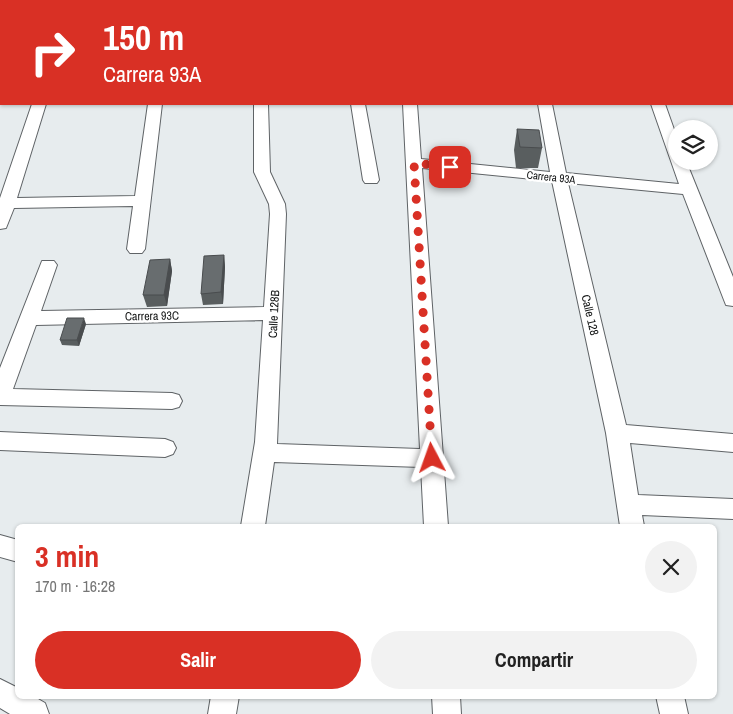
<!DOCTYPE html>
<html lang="es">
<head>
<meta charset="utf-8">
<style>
  :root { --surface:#fff; --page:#f2f2f2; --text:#222; --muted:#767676; --accent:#d93025 }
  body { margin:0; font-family:"Archivo Narrow",sans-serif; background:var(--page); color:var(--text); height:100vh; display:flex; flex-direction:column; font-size:19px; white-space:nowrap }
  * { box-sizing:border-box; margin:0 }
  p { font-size:16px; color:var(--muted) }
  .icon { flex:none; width:28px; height:28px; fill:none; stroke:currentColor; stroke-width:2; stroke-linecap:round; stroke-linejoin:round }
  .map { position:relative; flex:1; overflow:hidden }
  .sheet { position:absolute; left:15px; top:524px; width:702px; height:175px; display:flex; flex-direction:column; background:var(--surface); border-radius:8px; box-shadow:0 1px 4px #0004 }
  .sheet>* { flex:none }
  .guide { position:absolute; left:0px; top:0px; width:734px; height:105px; box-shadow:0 1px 4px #0004; background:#d93025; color:#fff; overflow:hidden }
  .buttons { position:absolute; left:668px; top:120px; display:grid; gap:10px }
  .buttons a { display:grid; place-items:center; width:50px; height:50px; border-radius:50%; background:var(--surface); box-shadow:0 1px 4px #0004; font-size:25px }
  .pin { position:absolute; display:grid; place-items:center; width:42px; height:42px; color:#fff; margin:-21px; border-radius:10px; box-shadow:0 2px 8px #0006 }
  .me { position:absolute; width:55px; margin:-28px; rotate:356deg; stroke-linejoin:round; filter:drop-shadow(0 0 4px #0008) }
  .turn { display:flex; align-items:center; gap:18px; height:105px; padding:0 20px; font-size:22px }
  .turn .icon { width:65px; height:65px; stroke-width:2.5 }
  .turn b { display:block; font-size:35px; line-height:42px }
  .round { display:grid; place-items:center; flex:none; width:52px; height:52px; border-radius:26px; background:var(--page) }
  .headline { display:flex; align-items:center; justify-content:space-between; height:85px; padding:0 20px }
  h1 { font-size:30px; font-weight:700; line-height:38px; color:var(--accent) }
  .action { display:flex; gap:10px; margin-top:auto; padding:10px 20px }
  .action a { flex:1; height:58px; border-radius:30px; background:var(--accent); color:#fff; font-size:20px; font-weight:700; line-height:58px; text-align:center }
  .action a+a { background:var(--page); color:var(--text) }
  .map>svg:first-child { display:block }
</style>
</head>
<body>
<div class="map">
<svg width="733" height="714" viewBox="0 0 733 714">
  <rect width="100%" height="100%" fill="#e7ecee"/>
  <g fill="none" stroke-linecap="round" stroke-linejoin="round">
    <g stroke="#5f6366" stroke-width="2">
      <path id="minor" d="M37,0H49V1H37Z
        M200,0H212V1H200Z
        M245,0H257V1H245Z
        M305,0H317V1H305Z
        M340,0H352V1H340Z
        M439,0H451L452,1H440Z
        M668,0H680V1H668Z
        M32,104H46L17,198L135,196L148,104H162L145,249L142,253H130L127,249L133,206L14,208L6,228L0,229V198Z
        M254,104H268L270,172L285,204L286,214L277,444L420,449L403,104H417L421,159L550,172L538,104H552L566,173L679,184L651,104H665L676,135V161H686L733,277V306L726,305L724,300L683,194L568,183L626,425L733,434V452L630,443L638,495L733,499V519L642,515L644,526H620L606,433L552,181L422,168L448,526H424L421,467L274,462L265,526H241L255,442L263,320L36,325L13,389L172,393L179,395L182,401L179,407L172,409L0,405V368L42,261H54L57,265L41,311L264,307L270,214L269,204L254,172Z
        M351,104H365L379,180L377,183H365L363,180Z
        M0,432L165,439L173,442L176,448L173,454L165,457L0,450Z
        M0,535L18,540V562L0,557Z
        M0,679L18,688V696H33L45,703L49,714H10L0,708Z
        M211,696H239L236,714H208Z
        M432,696H460L461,714H433Z
        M656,696H684L688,714H660Z"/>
    </g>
    <g stroke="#5f6366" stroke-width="3">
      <path id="tertiary" d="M0,18H1V28H0Z
        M732,60H733V70H732Z"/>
    </g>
    <use href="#minor" fill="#fff" fill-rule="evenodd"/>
    <use href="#tertiary" fill="#fff" fill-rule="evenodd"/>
  </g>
  <path fill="#595e5f" d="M0,0H38L37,1H1V6H0Z
    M732,29H733V60H732Z
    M517,129L542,148L538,168H516L514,150Z
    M224,255L225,267L223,304L203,305L201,294Z
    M170,259L172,271L167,306L147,307L143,295Z
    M86,324L79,346L62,345L60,340Z"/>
  <path fill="#494c4e" d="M224,255L225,267L223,304L221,292Z
    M170,259L172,271L167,306L164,295Z
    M84,318L86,324L79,346L77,340Z"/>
  <path fill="#686d6f" stroke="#494c4e" d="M0,0H20L0,1Z
    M149,0H169V1H149Z
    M258,0H270V1H258Z
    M682,0H708L709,1H682Z
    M517,129L539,130L542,148L520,147Z
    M224,255L221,292L201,294L204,256Z
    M170,259L164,295H143L150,260Z
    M67,318H84L77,340H60Z"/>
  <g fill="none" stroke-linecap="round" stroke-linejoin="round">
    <path stroke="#d93025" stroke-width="9" stroke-dasharray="0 16.2" d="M432,458L414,163L450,167"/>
  </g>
  <g text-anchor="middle" stroke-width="4.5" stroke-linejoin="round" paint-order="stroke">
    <g font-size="11" fill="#101212" stroke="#fff">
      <text transform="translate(551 177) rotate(6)" y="4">Carrera 93A</text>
    </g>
    <g font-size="12" fill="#101212" stroke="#fff">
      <text transform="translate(274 314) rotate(-87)" y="4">Calle 128B</text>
      <text transform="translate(590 315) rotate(77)" y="4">Calle 128</text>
      <text transform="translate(152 316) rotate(-1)" y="4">Carrera 93C</text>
    </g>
  </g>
</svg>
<div class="buttons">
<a><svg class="icon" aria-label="layers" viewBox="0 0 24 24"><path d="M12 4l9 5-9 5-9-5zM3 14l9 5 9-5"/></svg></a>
</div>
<div class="pin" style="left:450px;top:167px;background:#d93025"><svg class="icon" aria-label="arrive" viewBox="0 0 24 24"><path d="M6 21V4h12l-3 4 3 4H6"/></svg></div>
<svg class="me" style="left:432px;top:458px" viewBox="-20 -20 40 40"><path d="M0-17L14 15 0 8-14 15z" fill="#d93025" stroke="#fff" stroke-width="4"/></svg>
<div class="guide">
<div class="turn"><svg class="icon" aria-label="right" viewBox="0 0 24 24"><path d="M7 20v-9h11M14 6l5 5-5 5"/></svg><div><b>150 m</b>Carrera 93A</div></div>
</div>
<section class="sheet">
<div class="headline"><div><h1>3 min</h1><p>170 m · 16:28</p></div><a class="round"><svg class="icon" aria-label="close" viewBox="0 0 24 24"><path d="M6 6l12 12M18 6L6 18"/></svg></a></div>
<div class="action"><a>Salir</a><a>Compartir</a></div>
</section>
</div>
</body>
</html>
